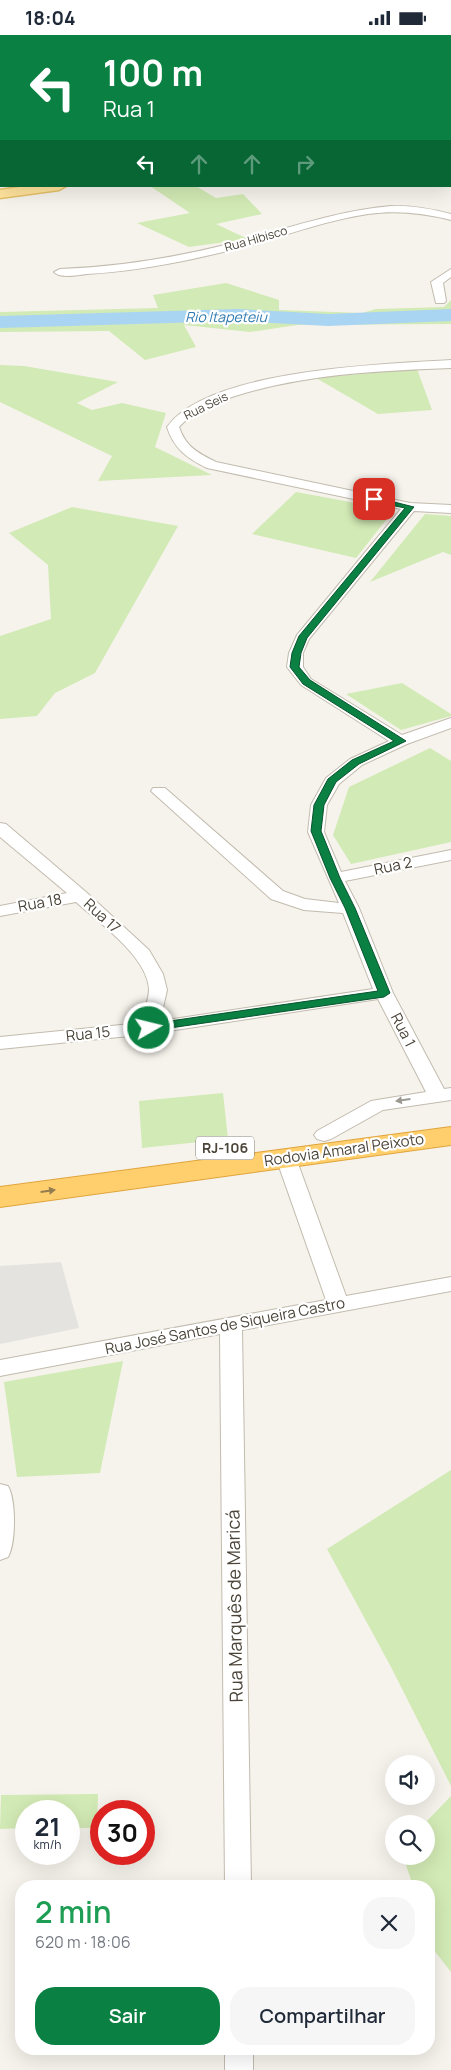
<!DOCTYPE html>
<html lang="pt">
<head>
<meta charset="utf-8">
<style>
  :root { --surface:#fff; --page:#f6f6f7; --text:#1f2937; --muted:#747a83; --accent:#0b8043 }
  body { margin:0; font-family:Manrope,sans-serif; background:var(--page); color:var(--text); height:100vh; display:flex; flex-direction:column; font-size:19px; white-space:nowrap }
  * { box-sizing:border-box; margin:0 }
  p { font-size:16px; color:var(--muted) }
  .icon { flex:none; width:28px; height:28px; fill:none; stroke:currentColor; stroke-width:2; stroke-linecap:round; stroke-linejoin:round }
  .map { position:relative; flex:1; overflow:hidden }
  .drawer { position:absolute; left:15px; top:1845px; width:420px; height:175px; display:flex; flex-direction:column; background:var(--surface); border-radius:20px; box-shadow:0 5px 20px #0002 }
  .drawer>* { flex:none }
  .top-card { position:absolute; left:0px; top:0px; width:451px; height:152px; box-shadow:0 5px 20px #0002; background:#0b8043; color:#fff; overflow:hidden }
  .controls { position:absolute; left:385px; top:1720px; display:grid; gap:10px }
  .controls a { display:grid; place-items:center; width:50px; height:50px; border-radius:50%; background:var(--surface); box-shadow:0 5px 20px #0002; font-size:25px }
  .speed { position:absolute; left:15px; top:1765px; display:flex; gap:10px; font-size:25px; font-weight:700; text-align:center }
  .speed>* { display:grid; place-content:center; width:65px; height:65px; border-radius:50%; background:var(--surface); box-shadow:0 5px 20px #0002; line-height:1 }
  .speed small { font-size:12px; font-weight:400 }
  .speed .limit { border:8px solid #d22; background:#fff; color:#111 }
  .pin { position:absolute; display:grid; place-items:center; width:42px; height:42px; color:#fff; margin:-21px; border-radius:10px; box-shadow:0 2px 8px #0006 }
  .me { position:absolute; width:55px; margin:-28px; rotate:82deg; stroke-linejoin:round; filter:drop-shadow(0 0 4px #0008) }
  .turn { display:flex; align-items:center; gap:18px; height:105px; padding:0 20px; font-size:22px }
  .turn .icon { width:65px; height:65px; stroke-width:2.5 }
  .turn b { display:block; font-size:35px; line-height:42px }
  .lanes { display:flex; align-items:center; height:48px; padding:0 20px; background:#0003; justify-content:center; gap:25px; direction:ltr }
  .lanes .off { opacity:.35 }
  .round { display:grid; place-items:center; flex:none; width:52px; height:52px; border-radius:20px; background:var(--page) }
  .head { display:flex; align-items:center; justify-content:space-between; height:85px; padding:0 20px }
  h1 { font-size:30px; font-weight:600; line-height:38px; color:#1e9e55 }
  .primary-button { display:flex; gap:10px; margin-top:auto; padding:10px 20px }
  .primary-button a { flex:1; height:58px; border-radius:20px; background:var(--accent); color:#fff; font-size:20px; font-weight:600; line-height:58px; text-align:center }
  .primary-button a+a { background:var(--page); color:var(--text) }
  .status { display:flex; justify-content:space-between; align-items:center; height:35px; padding:0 25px; background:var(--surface); direction:ltr }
  .status svg { height:14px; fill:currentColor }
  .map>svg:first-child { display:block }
</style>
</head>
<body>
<div class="status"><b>18:04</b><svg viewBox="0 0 49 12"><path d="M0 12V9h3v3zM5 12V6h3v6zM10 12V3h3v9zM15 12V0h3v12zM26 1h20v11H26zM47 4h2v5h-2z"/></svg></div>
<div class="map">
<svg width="451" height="2035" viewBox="0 0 451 2035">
  <rect width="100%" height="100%" fill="#f6f3ec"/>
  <path fill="#d2eab5" d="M68,0H331L340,1H64Z
    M150,151H196L216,163L243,159L262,179L216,189L248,204L189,212L137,188L190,178Z
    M226,248L279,265V275L362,278L376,274L444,272L451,265V289L297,290L250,297L184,290L196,312L145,325L109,296L0,297V277L158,273L153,260Z
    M0,330L24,331L118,347L77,368L92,375L122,368L166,378L155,412L212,440L98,446L112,421L0,367Z
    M417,334L432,375L378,379L316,343Z
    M296,457L394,475L356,523L252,499Z
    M72,472L178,491L95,638L55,658L37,681L0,684V601L51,584L48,530L9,498Z
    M425,479L451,481V520L443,517L370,547Z
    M402,648L451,679V681L401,695L346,659Z
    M430,713L451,726V807L351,829L333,800L349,752Z
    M223,1058L228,1104L142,1113L139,1066Z
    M123,1326L100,1438L17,1442L4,1347Z
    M451,1435V1751L391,1632L327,1514Z
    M98,1759L97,1793H69V1776H26V1793L0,1794L1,1760Z
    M451,1761V1937L433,1914L429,1900V1851H413L403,1821H426V1789H424Z"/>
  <path fill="#e5e3e0" d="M61,1227L79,1293L0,1309V1231Z"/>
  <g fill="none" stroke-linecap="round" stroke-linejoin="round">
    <path fill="#a9d4f2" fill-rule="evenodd" d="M238,274L328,279L451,274V286L328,291L238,286L0,293V281Z"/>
    <g stroke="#c2bbae" stroke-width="2">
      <path id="minor" d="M450,71H451V77H450Z
        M391,171C412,170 431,174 451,179V185C423,178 397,175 368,179C328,185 290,199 251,210C197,224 143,236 87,239C78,240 61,244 54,237L60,234C117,232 173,223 229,209C283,195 335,176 391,171Z
        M451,234V242L443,248L446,266L444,268H436L431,247Z
        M451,325V333C377,336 303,339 232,362C213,369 192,377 179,392C186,412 198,418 216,427L410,468L451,470V478L414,476L309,604L303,618V632L311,644L402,700L451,683V693L407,709L362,730L339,749L327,770L324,797L341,837L451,815V825L345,846L359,873L393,958L444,1054L451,1053V1065L383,1075L331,1104L324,1106L317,1104L314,1100L317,1096L371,1066L426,1057L378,964L149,999L0,1014V1002L141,988C143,978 149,965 149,954C147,921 99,888 76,867L0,881V871L67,858L0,802V788L6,789L86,857L149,915L163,939L167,955L160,986L373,954L343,878L304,875L271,864L151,756L153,753H165L283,856L305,864L339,868L308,797L311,770L326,743L350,724L389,706L301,650L287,632L289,618L297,600L401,474L207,433C187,423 174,414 167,392C208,334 384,329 451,325Z
        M286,1117L293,1119L296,1123L346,1261L451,1242V1256L242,1295L251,1851H225L220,1299L0,1341V1325L326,1265L276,1123L279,1119Z
        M0,1449L8,1451C16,1465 16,1508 8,1522L0,1525Z
        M225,2014H253V2035H225Z"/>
    </g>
    <g stroke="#e6c16a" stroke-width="3">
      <path id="major" d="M450,83H451V91H450Z
        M26,151H66L59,155L0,163V155Z"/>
    </g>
    <g stroke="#e0a43c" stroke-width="2">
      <path id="highway" d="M451,1092V1110L0,1172V1152Z"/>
    </g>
    <use href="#minor" fill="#fff" fill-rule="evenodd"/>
    <use href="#major" fill="#ffe39c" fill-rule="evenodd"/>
    <use href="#highway" fill="#ffcf6e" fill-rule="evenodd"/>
  </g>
  <defs><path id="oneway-solid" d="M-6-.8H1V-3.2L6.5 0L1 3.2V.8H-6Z" transform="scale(1.25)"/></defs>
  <use fill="#9c9892" href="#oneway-solid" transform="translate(403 1065) rotate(172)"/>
  <use fill="#937c4e" href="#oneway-solid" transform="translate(48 1156) rotate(-8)"/>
  <path fill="#0b8043" stroke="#07532c" d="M374,462L414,472L307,603L301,618L299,632L310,645L406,706L359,729L336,747L324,770L321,796L340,843L355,873L390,958L384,962L149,996L145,995L143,993L145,990L149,989L378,956L345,873L330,843L311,796L314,770L328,744L352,725L394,706L303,649L290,632L292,618L299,601L405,473L371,466L370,464Z"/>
  <g text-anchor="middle" stroke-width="4.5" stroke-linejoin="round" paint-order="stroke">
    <g font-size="12" fill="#4b4439" stroke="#fff">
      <text transform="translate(256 204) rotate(-16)" y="4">Rua Hibisco</text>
      <text transform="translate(206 371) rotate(-26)" y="4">Rua Seis</text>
    </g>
    <g font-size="14" font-style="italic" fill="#2e7ab2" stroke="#fff">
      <text x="226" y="287">Rio Itapeteiu</text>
    </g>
    <rect fill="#fff" stroke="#817c74" stroke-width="1" x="196" y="1101.5" width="58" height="23" rx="4"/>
    <g font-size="14" font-weight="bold" fill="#4b4439">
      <text x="225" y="1118">RJ-106</text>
    </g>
    <g font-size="15" fill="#4b4439" stroke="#fff">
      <text transform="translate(393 831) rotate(-12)" y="5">Rua 2</text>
      <text transform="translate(40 868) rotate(-10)" y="5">Rua 18</text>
      <text transform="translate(102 881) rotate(42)" y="5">Rua 17</text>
      <text transform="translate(403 995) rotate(63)" y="5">Rua 1</text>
      <text transform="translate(88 999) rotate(-6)" y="5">Rua 15</text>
      <text transform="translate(344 1115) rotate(-8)" y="5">Rodovia Amaral Peixoto</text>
      <text transform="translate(225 1291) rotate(-11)" y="5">Rua José Santos de Siqueira Castro</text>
    </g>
    <g font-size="18" fill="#4b4439" stroke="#fff">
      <text transform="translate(235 1571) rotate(-91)" y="6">Rua Marquês de Maricá</text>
    </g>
  </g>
</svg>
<div class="controls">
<a><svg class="icon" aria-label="sound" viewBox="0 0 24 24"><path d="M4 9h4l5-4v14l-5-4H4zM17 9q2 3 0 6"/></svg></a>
<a><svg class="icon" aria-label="search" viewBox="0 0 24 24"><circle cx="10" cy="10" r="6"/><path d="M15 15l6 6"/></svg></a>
</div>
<div class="speed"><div>21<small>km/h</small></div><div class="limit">30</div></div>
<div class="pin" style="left:374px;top:464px;background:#d93025"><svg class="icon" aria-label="arrive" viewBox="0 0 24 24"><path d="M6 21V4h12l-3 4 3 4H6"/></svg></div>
<svg class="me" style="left:149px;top:993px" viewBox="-20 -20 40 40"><circle r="17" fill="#0b8043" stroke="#fff" stroke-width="3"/><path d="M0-11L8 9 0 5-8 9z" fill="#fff"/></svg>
<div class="top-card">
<div class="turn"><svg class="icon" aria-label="left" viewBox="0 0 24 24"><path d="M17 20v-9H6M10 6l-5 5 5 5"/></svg><div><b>100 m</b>Rua 1</div></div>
<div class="lanes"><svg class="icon" aria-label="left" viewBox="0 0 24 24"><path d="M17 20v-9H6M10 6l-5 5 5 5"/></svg><svg class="icon off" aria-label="ahead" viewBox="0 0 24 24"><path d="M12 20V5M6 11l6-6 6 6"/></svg><svg class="icon off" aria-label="ahead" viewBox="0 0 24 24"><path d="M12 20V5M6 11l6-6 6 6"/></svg><svg class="icon off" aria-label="right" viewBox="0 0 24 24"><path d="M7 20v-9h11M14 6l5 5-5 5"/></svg></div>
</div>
<section class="drawer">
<div class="head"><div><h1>2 min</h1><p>620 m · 18:06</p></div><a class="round"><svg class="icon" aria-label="close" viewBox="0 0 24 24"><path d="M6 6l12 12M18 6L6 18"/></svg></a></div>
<div class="primary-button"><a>Sair</a><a>Compartilhar</a></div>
</section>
</div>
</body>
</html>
